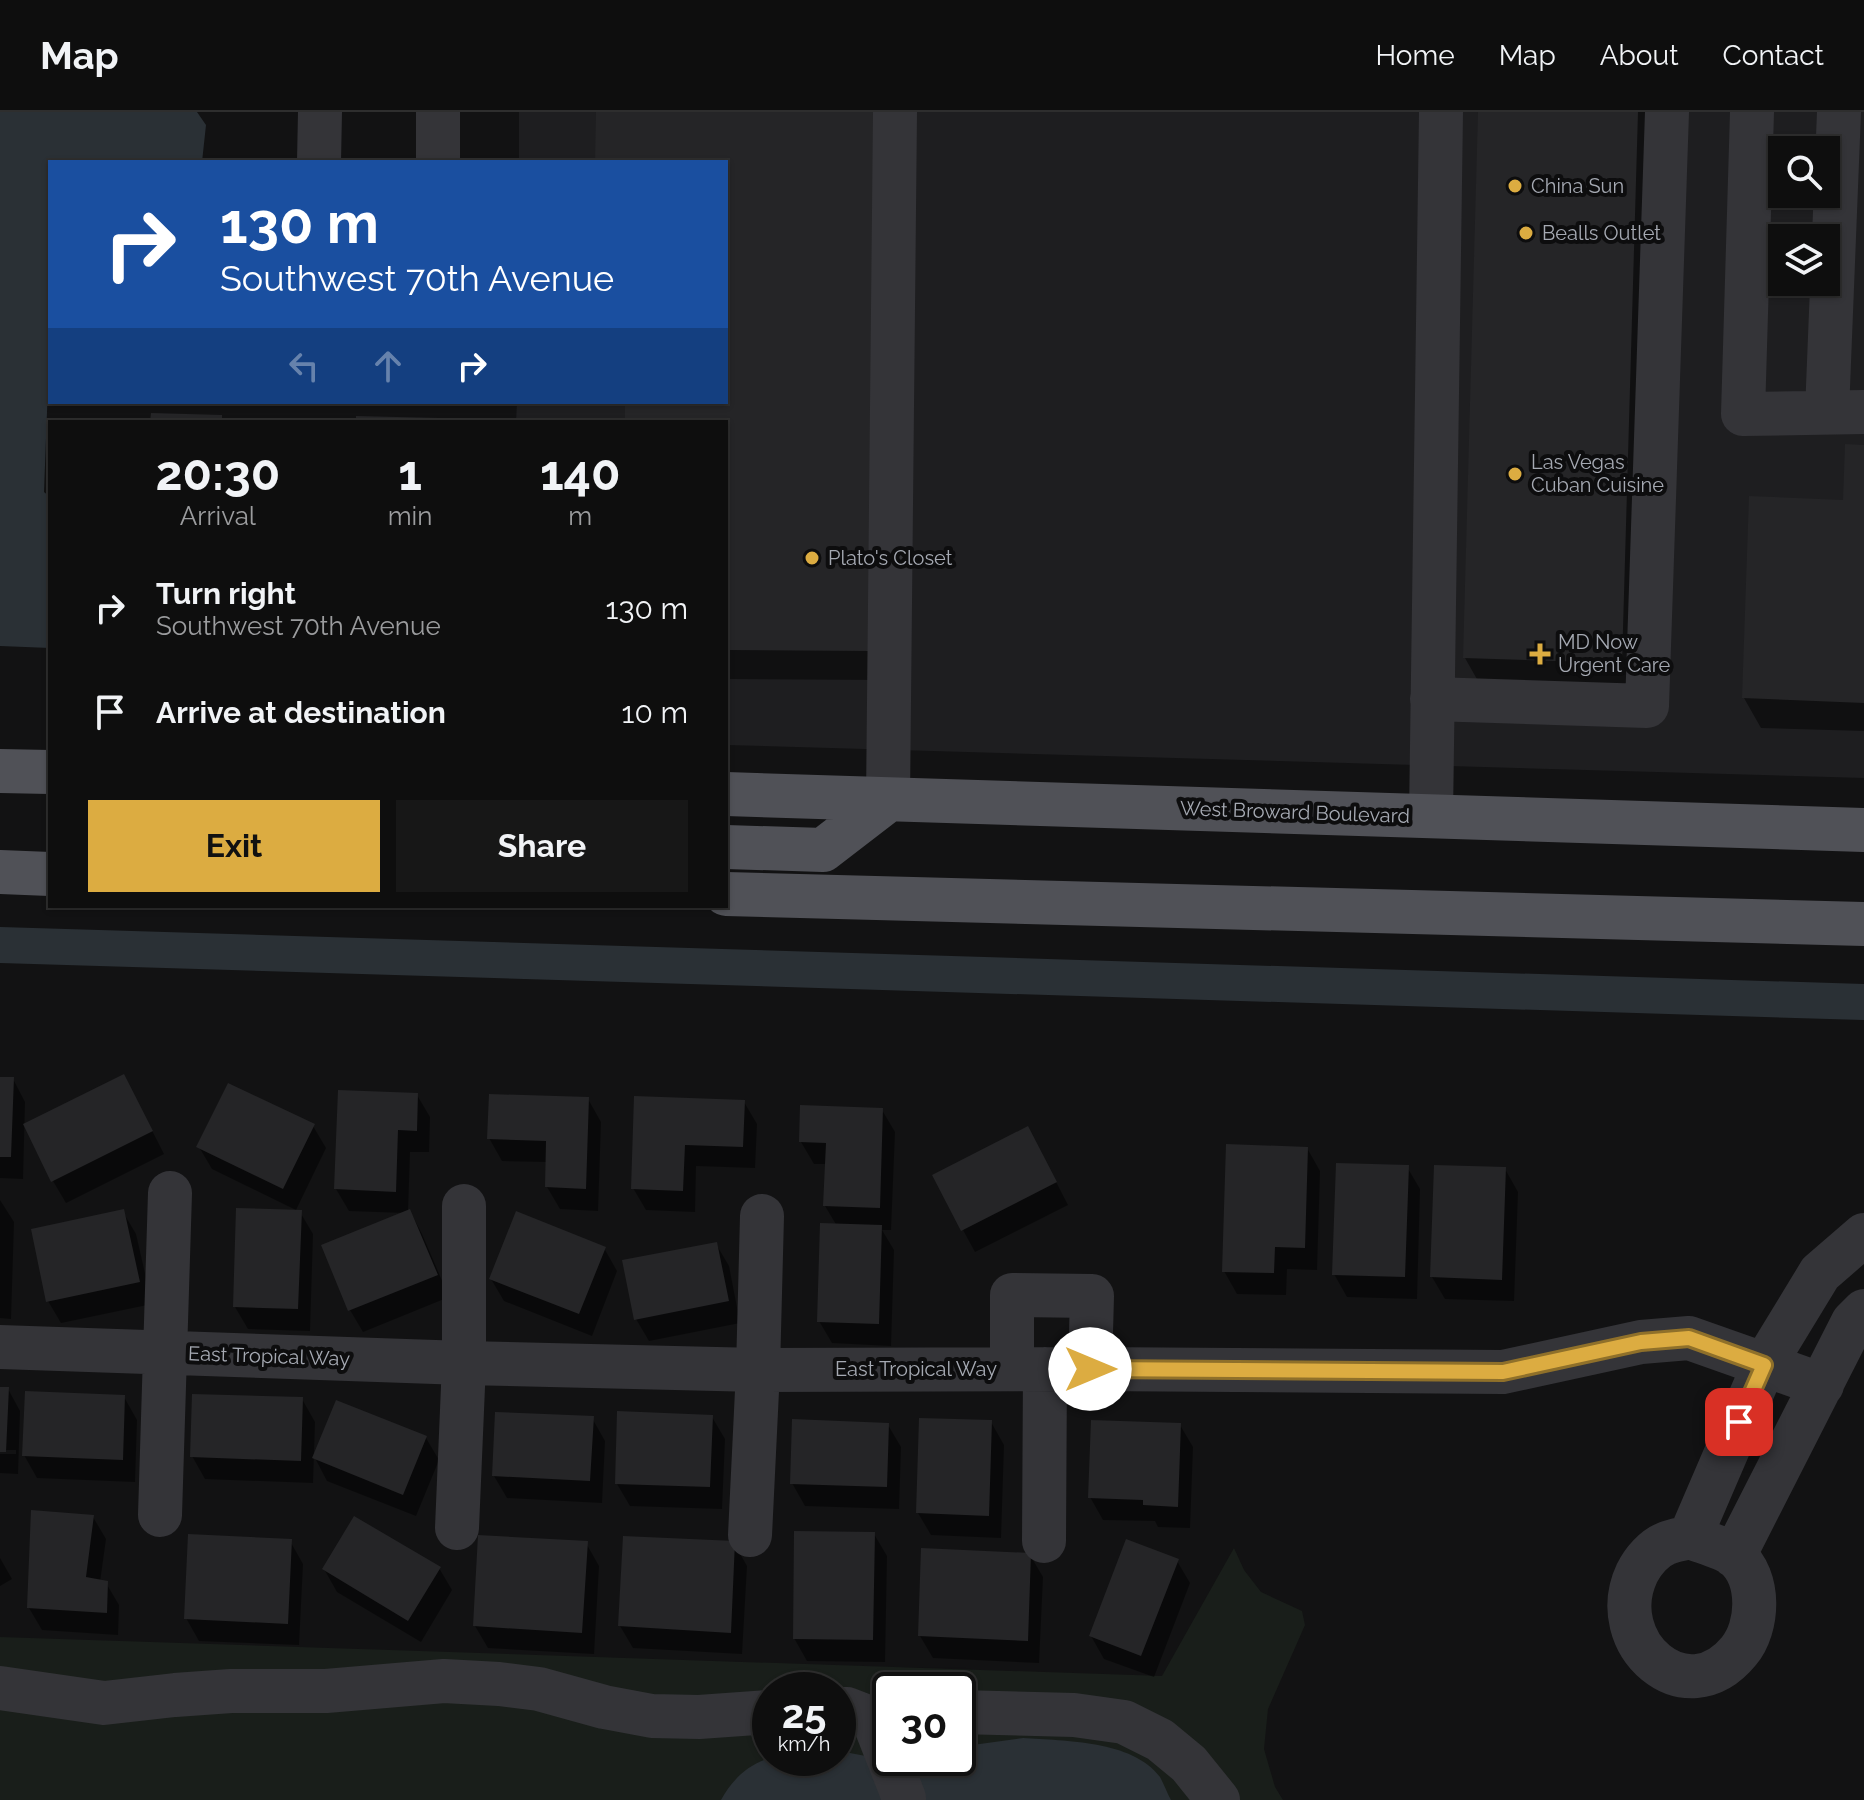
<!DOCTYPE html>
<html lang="en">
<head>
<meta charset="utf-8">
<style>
  :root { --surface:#0e0e0e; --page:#171717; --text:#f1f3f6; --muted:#9b9c9e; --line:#2e2e2e; --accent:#dcac41 }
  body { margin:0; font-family:Raleway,sans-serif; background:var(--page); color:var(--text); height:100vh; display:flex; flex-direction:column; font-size:30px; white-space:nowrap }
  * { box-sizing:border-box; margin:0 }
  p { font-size:26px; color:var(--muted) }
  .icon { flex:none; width:44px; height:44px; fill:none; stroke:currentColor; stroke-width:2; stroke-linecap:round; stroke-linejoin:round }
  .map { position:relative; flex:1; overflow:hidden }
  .drawer { position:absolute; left:48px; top:308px; width:680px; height:488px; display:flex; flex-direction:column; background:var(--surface); border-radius:0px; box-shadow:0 2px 6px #0004,0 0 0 2px var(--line) }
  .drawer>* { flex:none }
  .hud { position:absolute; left:48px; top:48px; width:680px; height:244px; border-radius:0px; box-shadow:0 2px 6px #0004,0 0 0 2px var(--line); background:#1a4fa0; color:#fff; overflow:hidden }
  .tools { position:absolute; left:1768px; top:24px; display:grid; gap:16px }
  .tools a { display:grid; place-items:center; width:72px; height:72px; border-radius:0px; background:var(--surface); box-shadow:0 2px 6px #0004,0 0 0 2px var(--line); font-size:40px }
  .speed { position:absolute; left:752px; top:1560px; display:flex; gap:16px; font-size:40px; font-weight:700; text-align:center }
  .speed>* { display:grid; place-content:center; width:104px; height:104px; border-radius:50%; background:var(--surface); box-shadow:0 2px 6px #0004,0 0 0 2px var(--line); line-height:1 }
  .speed small { font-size:20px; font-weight:400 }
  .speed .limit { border:4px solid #111; border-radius:12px; background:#fff; color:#111 }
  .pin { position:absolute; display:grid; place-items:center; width:68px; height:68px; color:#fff; margin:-34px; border-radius:16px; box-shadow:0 4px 12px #0006 }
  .me { position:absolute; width:88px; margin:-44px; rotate:90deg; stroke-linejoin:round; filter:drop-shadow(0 0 6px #0008) }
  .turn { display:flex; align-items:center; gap:28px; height:168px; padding:0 40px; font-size:36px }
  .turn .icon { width:104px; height:104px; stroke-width:2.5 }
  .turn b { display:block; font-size:56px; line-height:68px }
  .lanes { display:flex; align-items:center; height:76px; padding:0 40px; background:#0003; justify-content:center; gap:40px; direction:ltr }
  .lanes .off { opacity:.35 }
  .eta { display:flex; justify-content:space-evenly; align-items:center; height:136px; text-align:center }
  .eta b { font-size:48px; font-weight:700; line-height:56px }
  .action { display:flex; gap:16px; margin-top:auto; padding:16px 40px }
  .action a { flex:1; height:92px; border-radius:0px; background:var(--accent); color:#111; font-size:32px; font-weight:700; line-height:92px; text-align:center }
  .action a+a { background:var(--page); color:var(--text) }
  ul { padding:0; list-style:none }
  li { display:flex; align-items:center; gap:24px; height:104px; padding:0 40px }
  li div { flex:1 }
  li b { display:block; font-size:30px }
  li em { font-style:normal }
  header { display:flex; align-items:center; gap:48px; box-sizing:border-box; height:112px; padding:0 40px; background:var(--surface); border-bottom:2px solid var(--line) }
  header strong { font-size:38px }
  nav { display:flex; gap:44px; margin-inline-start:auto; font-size:28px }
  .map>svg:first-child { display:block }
</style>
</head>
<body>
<header>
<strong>Map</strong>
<nav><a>Home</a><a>Map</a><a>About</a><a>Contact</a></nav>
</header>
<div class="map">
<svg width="1864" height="1688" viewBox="0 0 1864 1688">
  <rect width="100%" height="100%" fill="#121213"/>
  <path fill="#1e1e20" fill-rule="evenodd" d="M519,0H1864V666L726,633V310H516L517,290H726V50H519ZM1782,38H1826V82H1782ZM1782,126H1826V170H1782Z"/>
  <path fill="#191e1a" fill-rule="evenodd" d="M1234,1436L1244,1458L1261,1480L1302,1499L1305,1513L1268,1597L1264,1637L1275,1675L1283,1688H0V1525L1162,1564ZM770,1578H838V1646H770ZM890,1578H958V1646H890Z"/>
  <path fill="#2a3035" d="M0,0H197L206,13L202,50H50V220L44,380L50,385V536L0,534Z
    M1023,1626C1065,1629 1132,1628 1160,1665C1164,1672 1167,1681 1171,1688H721C732,1668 748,1652 770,1646H838V1640L850,1641L876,1646H958V1635Z"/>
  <path fill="#0007" d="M598,0H891L887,568L726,567V310H627V290H726V50H597Z
    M1480,0H1655L1638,580L1482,576L1465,546Z
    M1864,335V619L1761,616L1744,586L1845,390Z
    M0,967H13L25,990L23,1067L0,1066Z
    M417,983L430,1005L429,1040H410L408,1100L410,1099L422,1122L449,1185L363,1220L350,1198L324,1135L405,1101L349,1099L336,1077Z
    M636,986L744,990L757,1012L755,1056L696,1054L695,1100L646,1098L633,1076Z
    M136,987L164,1042L66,1091L53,1069Z
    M588,987L601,1010L598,1099L560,1097L547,1075L548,1050L502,1049L489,1026Z
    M882,998L895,1020L891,1118H882L894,1138L891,1234L832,1231L819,1209L837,1114L825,1094L827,1052H814L801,1030Z
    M313,1014L326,1036L296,1098L212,1057L199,1035Z
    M1307,1036L1320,1059L1317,1158L1287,1157L1286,1183L1237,1182L1224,1159Z
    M1040,1039L1068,1093L975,1140L963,1118Z
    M1407,1055L1420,1077L1417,1187L1347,1185L1334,1162Z
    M1505,1057L1518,1080L1514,1189L1445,1187L1432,1165Z
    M0,1088L14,1110L11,1207L0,1206Z
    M123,1100L136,1122L152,1192L61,1211L48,1189Z
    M300,1100L313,1122L310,1219L248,1217L235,1195Z
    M716,1132L729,1154L740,1211L649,1229L636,1207Z
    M604,1136L617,1159L592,1224L504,1189L491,1167Z
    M0,1277H8L20,1299L18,1362L0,1361V1342H16V1338H0Z
    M124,1285L137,1308L135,1370L37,1366L24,1343Z
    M302,1287L315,1310L313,1371L205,1367L192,1344Z
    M712,1305L725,1327L722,1397L630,1394L617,1372Z
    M592,1306L605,1329L602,1391L507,1386L494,1364Z
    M991,1310L1004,1333L1001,1426L931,1423L918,1401Z
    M888,1313L901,1335L899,1397L805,1394L792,1371Z
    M1180,1313L1193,1335L1190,1416L1158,1415L1155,1409L1103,1408L1090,1385Z
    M426,1326L439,1348L416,1404L327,1369L315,1346Z
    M93,1405L106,1427L100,1470L106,1471L119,1493L118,1523L42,1518L29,1496Z
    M874,1422L887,1444L885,1550L807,1549L794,1526Z
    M290,1429L303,1452L299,1533L199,1529L186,1506Z
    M586,1431L599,1454L594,1542L488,1536L475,1514Z
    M734,1431L747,1454L742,1542L633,1536L620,1514Z
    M1030,1443L1043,1465L1039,1551L933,1546L920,1524Z
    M0,1446L12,1467L0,1474Z
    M1177,1449L1190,1471L1154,1565L1104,1547L1091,1524Z
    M439,1456L452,1478L421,1530L337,1480L324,1457Z"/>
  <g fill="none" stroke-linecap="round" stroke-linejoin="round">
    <path stroke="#2a3035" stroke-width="36" d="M0,833L1864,890"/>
  </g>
  <path fill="#252527" d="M596,0H875L871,539L726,538V310H625V290H726V50H595Z
    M1478,0H1638L1622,551L1463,546Z
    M151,301L222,303V310H150Z
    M356,304L440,306L439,310H356Z
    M1845,332L1864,333V591L1742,586L1749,384L1843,388Z
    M124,962L153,1019L51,1070L23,1012Z
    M0,965H14L11,1045H0Z
    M228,971L315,1012L283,1077L196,1035Z
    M338,978L418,981L417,1019L398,1018L396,1080L334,1077Z
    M489,982L589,985L586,1077L545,1075L546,1029L487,1027Z
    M634,984L745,988L743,1035L685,1033L683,1079L631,1077Z
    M800,993L883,996L880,1096L823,1094L826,1031L799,1030Z
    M1028,1014L1057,1070L961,1119L932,1063Z
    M1226,1032L1308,1035L1305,1136L1275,1135L1274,1161L1222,1160Z
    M1336,1051L1409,1053L1405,1165L1332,1163Z
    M1434,1053L1506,1055L1502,1168L1430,1165Z
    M236,1096L302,1098L298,1197L233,1195Z
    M124,1097L140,1170L46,1190L31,1117Z
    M410,1097L438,1163L348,1199L321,1133Z
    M516,1099L606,1135L579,1202L489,1167Z
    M820,1111L882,1113L879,1212L817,1210Z
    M717,1130L729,1189L634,1208L622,1148Z
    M0,1275H9L6,1340H0Z
    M25,1279L125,1283L123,1348L22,1344Z
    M192,1282L303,1285L301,1349L190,1345Z
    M336,1288L427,1324L403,1383L312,1346Z
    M617,1299L713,1303L710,1375L615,1372Z
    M495,1300L594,1304L590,1369L492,1364Z
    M919,1306L992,1308L989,1404L916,1401Z
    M792,1307L889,1311L887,1375L790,1372Z
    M1091,1308L1181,1311L1178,1395L1143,1393V1388L1088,1386Z
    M31,1398L94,1403L86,1465L108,1469L107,1501L27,1496Z
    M354,1404L441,1455L408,1509L322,1457Z
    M794,1419L875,1420L873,1528L793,1527Z
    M188,1422L292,1427L288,1512L184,1507Z
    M478,1423L588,1429L582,1521L473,1514Z
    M623,1424L735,1429L731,1521L618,1514Z
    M1126,1427L1179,1447L1141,1544L1089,1524Z
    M921,1436L1031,1441L1028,1529L918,1524Z"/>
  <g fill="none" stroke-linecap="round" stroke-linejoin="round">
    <path stroke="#343438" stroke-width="44" d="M1752,0L1743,302L1864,300
      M319,50L320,0
      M438,50V0
      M1827,300L1839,0
      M1432,587L1647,594L1667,0
      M888,688L895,0
      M1431,704L1441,0
      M0,1235L464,1251L758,1258L1090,1257L1503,1260L1641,1230L1689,1226L1822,1273
      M1012,1257V1183L1092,1184L1090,1257
      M160,1403L170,1081
      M457,1416L464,1251V1094
      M750,1423L758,1258L762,1104
      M1690,1425C1702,1430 1725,1436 1735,1444C1761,1466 1759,1515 1739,1539C1686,1604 1604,1531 1637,1461C1643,1449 1654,1436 1667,1431C1674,1428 1683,1427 1690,1425Z
      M1690,1425L1764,1253L1820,1161L1864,1123
      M1044,1429L1045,1257
      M1734,1444L1853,1210L1864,1199
      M0,1576L104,1591L175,1583L231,1579H326L444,1569L499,1572L539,1577L604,1595L652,1604L699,1605L770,1600
      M838,1597H847L873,1607L904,1686
      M958,1600L1074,1603L1124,1610L1160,1628L1189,1652L1218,1688"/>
    <path stroke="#505157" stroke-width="44" d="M0,659L50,660
      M726,682L1864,718
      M726,735L823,738L888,688
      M0,760L50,762
      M726,782L1864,812"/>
  </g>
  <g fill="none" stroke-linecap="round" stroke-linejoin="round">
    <g stroke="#8f702a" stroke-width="20">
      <path id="route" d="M1090,1257L1503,1260L1641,1230L1689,1226L1764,1253L1739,1310"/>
    </g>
    <use href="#route" stroke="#dcac41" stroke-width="14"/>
  </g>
  <g fill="#dcac41" stroke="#0d0d0e" stroke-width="3">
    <circle cx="1515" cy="74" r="8"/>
    <circle cx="1526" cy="121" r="8"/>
    <circle cx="1515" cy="362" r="8"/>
    <circle cx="812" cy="446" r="8"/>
    <path d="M1536 530h8v8h8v8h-8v8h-8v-8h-8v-8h8z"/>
  </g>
  <g text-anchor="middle" stroke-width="8" stroke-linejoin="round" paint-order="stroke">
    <g font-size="20" fill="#a5a9b2" stroke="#0d0d0e" text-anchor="start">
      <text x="1531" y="81">China Sun</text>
      <text x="1542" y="128">Bealls Outlet</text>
      <text x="1531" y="357">Las Vegas<tspan x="1531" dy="23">Cuban Cuisine</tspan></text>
      <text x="828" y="453">Plato's Closet</text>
      <text x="1558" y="537">MD Now<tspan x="1558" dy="23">Urgent Care</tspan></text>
    </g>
    <g font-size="20" fill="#a5a9b2" stroke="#0d0d0e">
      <text transform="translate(1295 700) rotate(2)" y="7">West Broward Boulevard</text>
      <text transform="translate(269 1244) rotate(2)" y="7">East Tropical Way</text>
      <text x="916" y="1264">East Tropical Way</text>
    </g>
  </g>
</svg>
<div class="tools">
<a><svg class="icon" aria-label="search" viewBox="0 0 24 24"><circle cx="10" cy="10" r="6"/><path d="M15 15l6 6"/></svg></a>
<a><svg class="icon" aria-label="layers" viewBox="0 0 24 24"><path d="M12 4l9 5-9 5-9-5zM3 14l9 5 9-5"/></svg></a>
</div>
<div class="speed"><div>25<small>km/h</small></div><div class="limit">30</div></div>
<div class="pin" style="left:1739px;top:1310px;background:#d93025"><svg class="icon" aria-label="arrive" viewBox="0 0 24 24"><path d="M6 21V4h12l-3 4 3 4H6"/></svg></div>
<svg class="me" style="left:1090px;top:1257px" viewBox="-20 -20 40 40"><circle r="19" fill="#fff"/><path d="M0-13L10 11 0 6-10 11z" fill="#dcac41"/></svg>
<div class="hud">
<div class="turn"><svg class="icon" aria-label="right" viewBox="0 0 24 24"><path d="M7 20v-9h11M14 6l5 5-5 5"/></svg><div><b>130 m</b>Southwest 70th Avenue</div></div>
<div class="lanes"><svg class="icon off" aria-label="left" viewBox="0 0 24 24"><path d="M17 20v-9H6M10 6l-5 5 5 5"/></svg><svg class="icon off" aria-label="ahead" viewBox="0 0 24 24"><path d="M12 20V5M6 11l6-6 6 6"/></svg><svg class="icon" aria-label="right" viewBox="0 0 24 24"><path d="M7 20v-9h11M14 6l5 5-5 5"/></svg></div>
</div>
<section class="drawer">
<div class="eta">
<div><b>20:30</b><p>Arrival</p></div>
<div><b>1</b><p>min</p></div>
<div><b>140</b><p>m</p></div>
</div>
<ul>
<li><svg class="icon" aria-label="right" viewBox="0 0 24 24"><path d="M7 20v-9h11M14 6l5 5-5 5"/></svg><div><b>Turn right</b><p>Southwest 70th Avenue</p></div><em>130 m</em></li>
<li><svg class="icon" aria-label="arrive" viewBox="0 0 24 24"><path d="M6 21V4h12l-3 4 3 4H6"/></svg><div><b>Arrive at destination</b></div><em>10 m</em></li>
</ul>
<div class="action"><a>Exit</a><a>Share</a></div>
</section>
</div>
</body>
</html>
